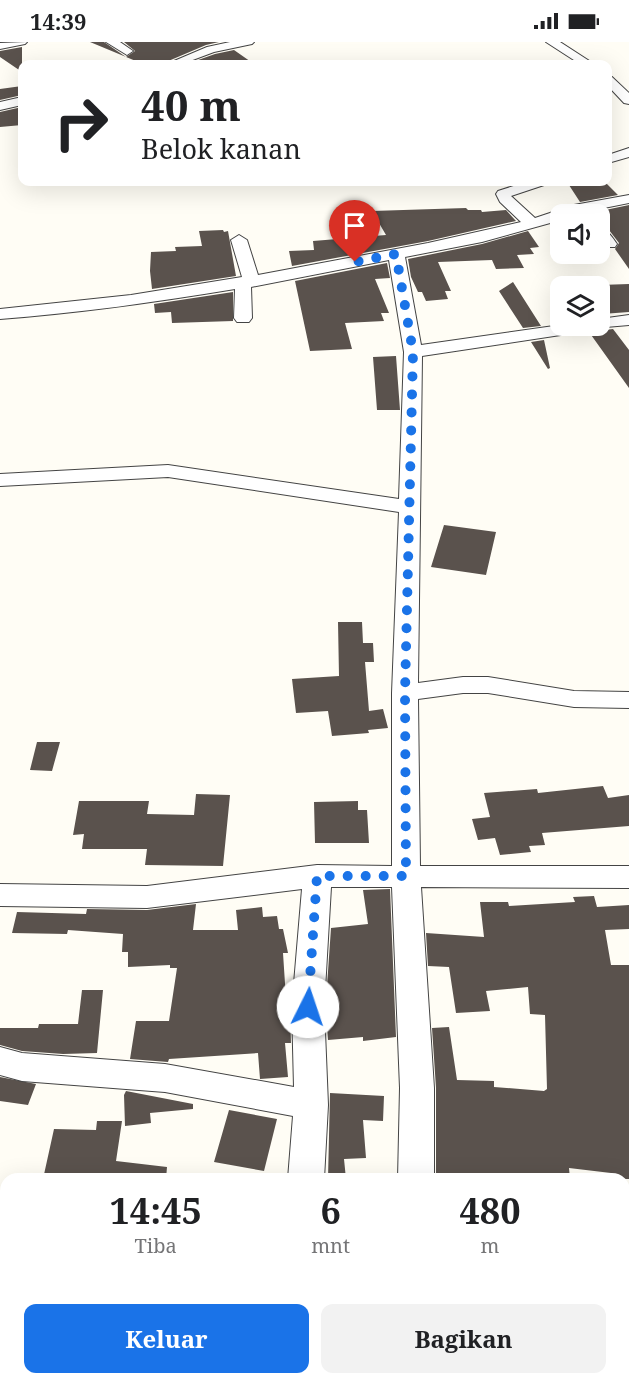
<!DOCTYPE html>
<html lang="id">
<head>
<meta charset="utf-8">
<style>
  :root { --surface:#fff; --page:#f2f2f2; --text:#202124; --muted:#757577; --accent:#1a73e8 }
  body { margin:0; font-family:"Noto Serif",serif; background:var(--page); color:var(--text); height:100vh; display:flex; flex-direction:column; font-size:22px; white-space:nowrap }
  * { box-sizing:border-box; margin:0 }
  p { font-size:20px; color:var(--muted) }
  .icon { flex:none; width:33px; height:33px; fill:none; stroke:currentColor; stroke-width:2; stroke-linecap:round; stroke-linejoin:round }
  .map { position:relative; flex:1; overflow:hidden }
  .drawer { position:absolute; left:0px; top:1131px; width:630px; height:212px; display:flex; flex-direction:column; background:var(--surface); border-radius:18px 18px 0 0; box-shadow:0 6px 24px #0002 }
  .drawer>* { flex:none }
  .banner { position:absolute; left:18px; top:18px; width:594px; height:126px; border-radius:12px; box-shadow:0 6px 24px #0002; background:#fff; color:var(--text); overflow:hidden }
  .tools { position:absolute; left:550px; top:162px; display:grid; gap:12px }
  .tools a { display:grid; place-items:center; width:60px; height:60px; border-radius:12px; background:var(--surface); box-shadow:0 6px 24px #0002; font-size:30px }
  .pin { position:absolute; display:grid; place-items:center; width:51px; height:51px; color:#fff; margin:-62px -26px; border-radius:50% 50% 50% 0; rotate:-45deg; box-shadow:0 0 6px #0007 }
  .pin .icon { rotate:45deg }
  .me { position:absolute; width:66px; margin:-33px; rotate:4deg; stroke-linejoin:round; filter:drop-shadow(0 0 4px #0008) }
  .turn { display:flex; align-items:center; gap:21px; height:126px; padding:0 24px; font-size:27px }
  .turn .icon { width:78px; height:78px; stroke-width:2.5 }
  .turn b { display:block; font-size:42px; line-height:51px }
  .eta { display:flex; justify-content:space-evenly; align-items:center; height:102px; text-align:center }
  .eta b { font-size:36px; font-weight:700; line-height:42px }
  .action { display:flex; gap:12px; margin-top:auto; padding:12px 24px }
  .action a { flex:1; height:69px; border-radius:12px; background:var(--accent); color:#fff; font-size:24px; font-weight:700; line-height:69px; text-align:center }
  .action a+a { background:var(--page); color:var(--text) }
  .status { display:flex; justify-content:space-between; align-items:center; height:42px; padding:0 30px; background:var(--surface); direction:ltr }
  .status svg { height:16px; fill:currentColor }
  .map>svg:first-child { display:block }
</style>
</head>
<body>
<div class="status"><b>14:39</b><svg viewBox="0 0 49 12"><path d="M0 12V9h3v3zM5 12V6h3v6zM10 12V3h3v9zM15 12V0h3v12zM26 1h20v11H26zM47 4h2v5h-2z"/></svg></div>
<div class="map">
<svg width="629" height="1342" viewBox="0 0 629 1342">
  <rect width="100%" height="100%" fill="#fffdf5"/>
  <path fill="#5a524d" d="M90,0H104L126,15L135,9L124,0H219L206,3L166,20L165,22H143Z
    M22,5V30L0,15V9Z
    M234,8L254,22H187L215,12Z
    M22,44V53L0,58V47Z
    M22,65V83L0,85V70Z
    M567,140H605L618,153L580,160Z
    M629,163V227L615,207L619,201L609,188L600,184V172L591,171Z
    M466,166L468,168H481L482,170L506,168L516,179L428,199L292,224L289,209L314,208L313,199L386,193L372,169Z
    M223,188L224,190L228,189L236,234L152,247L150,229L151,210L176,209L175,205L202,204L199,189Z
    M528,189L539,205L530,206L534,212L517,213L524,226L496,227L492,218L438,220L451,249H445L448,257L426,259L422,250H418L411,235L408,217L482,202Z
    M387,221L390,236L375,237L389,271H381L384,279L345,281L352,307L310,309L295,239Z
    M513,240L541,284L523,286L499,249Z
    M629,242V270L602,272L604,274L600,275V243Z
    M233,250V279L172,281L171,270L155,271L154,262Z
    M613,287L629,308V346L589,290Z
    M544,298L550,326L548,327L531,300Z
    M396,314L400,368H377L373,315Z
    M444,483L496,490L486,533L431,525Z
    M338,580H362L363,601H373L374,620H365L369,669L383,667L388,686L368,688L369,691L332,694L328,669L296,671L292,637L339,634Z
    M37,700H60L52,729L30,728Z
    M603,744L608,756L629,753V784L542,791L545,803L529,804L531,810L500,813L495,796L478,798L472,777L490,775L484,751L537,747L538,751Z
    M196,752L230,753L223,824L145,823L147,807H82L84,792L73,793L79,759H149L147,772L194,773Z
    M358,759V768H367L369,801H315L314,760Z
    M390,847L396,995L363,999V995L328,998L326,968H331L327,944L331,886L368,882L363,848Z
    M594,854L597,865L629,863V887L605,888L611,923H629V1137H611V1131L569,1126L570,1137H541L540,1132L486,1137H436V1046L432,986L449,985L457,1038L494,1039V1045L544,1049L547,1047L545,973L530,972L528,945L486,949L490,969L456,971L449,925L428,924L426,891L484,895L480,860H508L509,864L575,860L573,855Z
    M196,862L193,888H238L236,868L262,865L263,875L277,874L279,887H283L288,911H283L287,972L290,971L291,1001H285L288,1035L260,1037L258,1011L169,1017L168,1020L130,1017L136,979H169L177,926H170V923L128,925V910H122L123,892L68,888L67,892L12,891L17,870L86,872L87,867L147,868Z
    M82,948H103L97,1011L63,1012L22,1009L0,1003V986H38L39,982H78Z
    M0,1035L36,1042L28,1063L0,1059Z
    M126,1049L193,1062V1067L150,1071L151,1081L125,1084L124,1053Z
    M330,1051L384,1054L383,1079L363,1078L366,1116L344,1117L346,1137H328Z
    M229,1068L277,1077L264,1129L214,1120Z
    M97,1079H122L116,1119L167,1125L166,1137H43L54,1087L96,1088Z"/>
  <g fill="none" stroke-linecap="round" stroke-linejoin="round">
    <g stroke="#444" stroke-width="2">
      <path id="minor" d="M27,0L25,2L0,7V1Z
        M106,0H120L133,9L127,13Z
        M230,0H254L252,2L214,10L182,22H167L207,5Z
        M546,0H560L594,22H580Z
        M608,34L612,35L629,51V62L624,61L608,44Z
        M22,55V63L0,68V60Z
        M629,106V115L608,121V113Z
        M526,140H546L544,143L511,154L535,176L574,163L629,153V161L574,172H561V178L482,200L405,215L421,303L561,283L600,284V277L629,273V283L594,286L587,289L422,314L418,641L463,635H488L574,649L629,650V666L574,665L488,651H463L418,657L420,824H629V846L421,845L434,1046V1137H398L400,1046L392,845H331L324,965L328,1063L324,1137H288L293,1074L165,1050L22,1039L0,1033V1005L22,1011L165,1022L294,1045L292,965L302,847L147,866L0,864V842L147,844L317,823L392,824V651L399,470L168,435L0,444V432L168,423L399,457L404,310L389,218L251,245L252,276L249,280H237L234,276L235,247C157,260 79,271 0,277V267L131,253L242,235L231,198L239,193L247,198L258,233L428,201L521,180L500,160L496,152L498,149Z
        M600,186C608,188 612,195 617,202L615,205H603L600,201Z
        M624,1200H629V1234H624Z
        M0,1248H6V1284H0Z
        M248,1336H287L286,1342H246Z"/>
    </g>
    <use href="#minor" fill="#fff" fill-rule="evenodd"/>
  </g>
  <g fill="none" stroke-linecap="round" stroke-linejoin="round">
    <path stroke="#1a73e8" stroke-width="10" stroke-dasharray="0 18" d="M308,965L317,834H406L405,651L413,310L396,212L355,220"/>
  </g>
</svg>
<div class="tools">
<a><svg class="icon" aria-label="sound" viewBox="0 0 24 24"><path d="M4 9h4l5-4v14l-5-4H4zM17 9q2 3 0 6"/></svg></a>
<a><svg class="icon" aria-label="layers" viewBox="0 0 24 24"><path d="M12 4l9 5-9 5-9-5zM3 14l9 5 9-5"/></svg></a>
</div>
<div class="pin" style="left:355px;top:220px;background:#d93025"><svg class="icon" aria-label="arrive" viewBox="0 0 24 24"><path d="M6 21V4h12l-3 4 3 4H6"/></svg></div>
<svg class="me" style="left:308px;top:965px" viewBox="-20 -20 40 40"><circle r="19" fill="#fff"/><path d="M0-13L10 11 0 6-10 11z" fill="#1a73e8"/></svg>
<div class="banner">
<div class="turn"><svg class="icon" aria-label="right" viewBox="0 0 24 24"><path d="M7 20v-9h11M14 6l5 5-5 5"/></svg><div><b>40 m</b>Belok kanan</div></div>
</div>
<section class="drawer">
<div class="eta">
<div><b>14:45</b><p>Tiba</p></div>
<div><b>6</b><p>mnt</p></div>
<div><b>480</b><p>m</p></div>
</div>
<div class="action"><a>Keluar</a><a>Bagikan</a></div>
</section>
</div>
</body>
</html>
